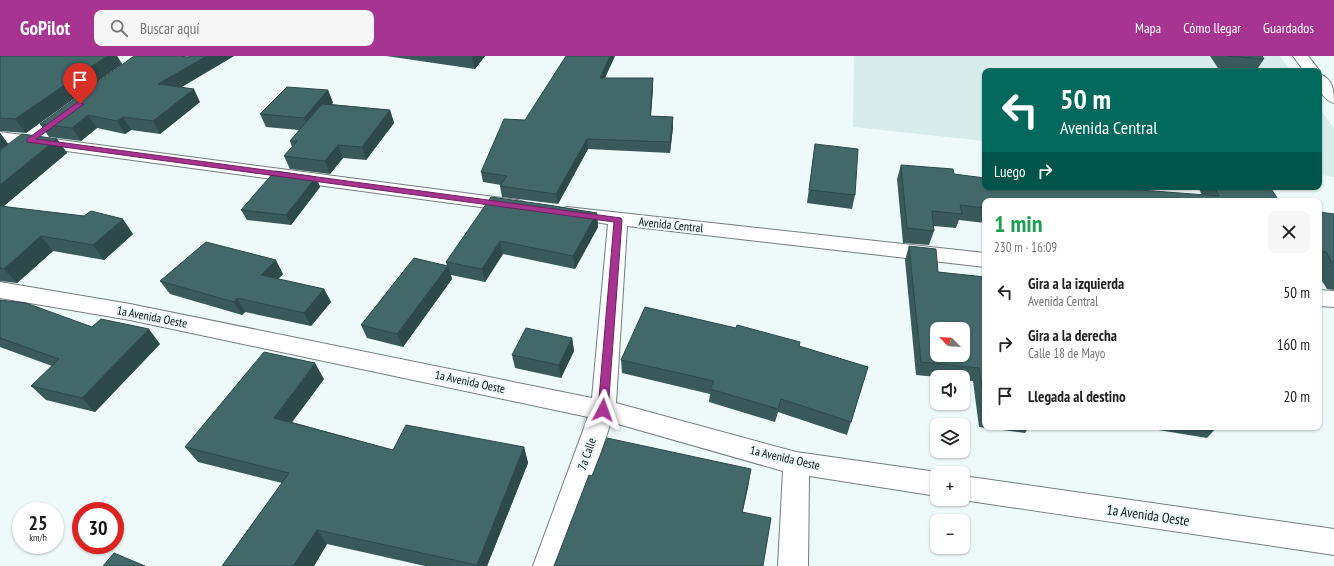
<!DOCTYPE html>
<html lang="es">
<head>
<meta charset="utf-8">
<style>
  :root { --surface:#fff; --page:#f6f6f6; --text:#222; --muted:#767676; --accent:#a63490 }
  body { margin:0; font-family:"PT Sans Narrow",sans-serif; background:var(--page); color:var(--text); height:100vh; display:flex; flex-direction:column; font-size:15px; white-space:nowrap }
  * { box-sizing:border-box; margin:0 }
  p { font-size:13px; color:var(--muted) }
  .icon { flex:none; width:22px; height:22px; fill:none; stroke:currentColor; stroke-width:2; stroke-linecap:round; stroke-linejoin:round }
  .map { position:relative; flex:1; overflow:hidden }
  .side { position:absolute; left:982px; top:142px; width:340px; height:232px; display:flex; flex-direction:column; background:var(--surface); border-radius:8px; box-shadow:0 1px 3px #0004 }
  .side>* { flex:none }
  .hud { position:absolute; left:982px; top:12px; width:340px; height:122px; border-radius:8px; box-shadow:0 1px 3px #0004; background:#00695c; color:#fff; overflow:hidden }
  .needle { width:26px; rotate:294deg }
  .buttons { position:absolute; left:930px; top:266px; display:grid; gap:8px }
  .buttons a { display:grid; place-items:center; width:40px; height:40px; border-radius:8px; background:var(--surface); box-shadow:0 1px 3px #0004; font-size:20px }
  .speed { position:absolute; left:12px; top:446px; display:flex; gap:8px; font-size:20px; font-weight:700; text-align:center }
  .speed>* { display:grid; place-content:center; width:52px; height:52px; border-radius:50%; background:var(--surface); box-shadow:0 1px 3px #0004; line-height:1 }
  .speed small { font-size:10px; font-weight:400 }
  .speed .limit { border:6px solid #d22; background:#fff; color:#111 }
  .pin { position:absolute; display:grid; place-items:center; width:34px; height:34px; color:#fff; margin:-41px -17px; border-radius:50% 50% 50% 0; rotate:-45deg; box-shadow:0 0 4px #0007 }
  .pin .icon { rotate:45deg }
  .me { position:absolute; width:44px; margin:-22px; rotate:4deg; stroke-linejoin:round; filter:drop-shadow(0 0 3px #0008) }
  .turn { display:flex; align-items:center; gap:14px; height:84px; padding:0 12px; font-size:18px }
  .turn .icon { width:52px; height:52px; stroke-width:2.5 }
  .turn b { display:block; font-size:28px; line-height:34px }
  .then { display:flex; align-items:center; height:38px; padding:0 12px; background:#0003; gap:8px; font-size:15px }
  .round { display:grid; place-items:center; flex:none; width:42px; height:42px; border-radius:8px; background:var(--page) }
  .summary { display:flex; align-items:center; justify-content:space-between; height:68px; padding:0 12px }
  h1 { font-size:24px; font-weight:700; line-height:30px; color:#1e9e55 }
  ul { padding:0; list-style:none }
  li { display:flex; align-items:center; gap:12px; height:52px; padding:0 12px }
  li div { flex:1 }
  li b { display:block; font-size:15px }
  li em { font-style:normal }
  header { display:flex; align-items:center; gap:24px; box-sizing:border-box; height:56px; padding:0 20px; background:var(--accent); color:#fff }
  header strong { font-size:19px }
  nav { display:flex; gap:22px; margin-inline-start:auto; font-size:14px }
  .search { width:280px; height:36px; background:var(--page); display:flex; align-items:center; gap:10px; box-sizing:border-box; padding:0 14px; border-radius:8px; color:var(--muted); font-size:15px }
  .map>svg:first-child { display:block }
</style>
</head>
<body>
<header>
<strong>GoPilot</strong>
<div class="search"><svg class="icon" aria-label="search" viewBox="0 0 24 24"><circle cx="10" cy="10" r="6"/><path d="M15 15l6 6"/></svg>Buscar aquí</div>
<nav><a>Mapa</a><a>Cómo llegar</a><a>Guardados</a></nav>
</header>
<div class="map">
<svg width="1334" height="510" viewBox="0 0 1334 510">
  <rect width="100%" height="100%" fill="#eefafa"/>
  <path fill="#d8ecec" d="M854,0H1280L1291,15H985V85L853,71Z
    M1319,52L1334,72V121L1319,119Z"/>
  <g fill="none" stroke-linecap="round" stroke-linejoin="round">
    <g stroke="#737d7d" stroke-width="2">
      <path id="minor" d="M1293,0H1308L1320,15H1304Z
        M1319,18C1333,22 1334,35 1334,47C1320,43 1319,30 1319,18Z
        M0,76L517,144L524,146L527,150L524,154L517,156L0,86Z
        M567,151L985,197V211L627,170L616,347L796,396L937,416L939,417H937V440L809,420L808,510H778L783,415L611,366L563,510H533L588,361L130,264L0,242V226L130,248L592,342L608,168L560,161L557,157L560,153Z
        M1319,234L1334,235V251L1319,250Z
        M963,420L1334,473V499L963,444L960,443H963Z"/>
    </g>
    <use href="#minor" fill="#fff" fill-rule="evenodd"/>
  </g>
  <path fill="#39595a" d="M0,0H117L122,8L26,77L0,75Z
    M189,0H234L181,31L200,46L160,78L131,74L125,78L97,72L81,85L49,81L40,68L189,1Z
    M386,0H485L475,13Z
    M615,0L605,22L653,32L651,60L673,61V71L670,97L588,93L558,148L502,141L500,130L501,129L483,126L481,116L525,64Z
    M1210,0H1262L1264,3L1256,15H1253L1218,12Z
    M328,34L333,47L331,48L390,54L394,67L366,104L343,102L330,118L290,113L284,100L292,91L290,85L299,74L266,71L260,58Z
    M0,77L8,88L57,83L67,97L4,150L133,178L104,204L53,195L17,227L0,225Z
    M815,88L855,139L852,153L807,147Z
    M901,109L954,118L985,131L1202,139L1198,131H1270L1279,145H985V167L959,164L956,172L934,170V175L929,189L903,187L897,123Z
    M316,121L320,131L291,169L247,164L241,154Z
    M548,149L597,157L598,171L575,213L503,198L485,226L451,219L452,223L403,291L367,282L361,269L447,210L446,206Z
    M1319,156L1334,158V234L1327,233L1319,220Z
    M909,190L938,216L985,221V371H1029L1025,377L979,371L973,325L963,324V321H937L916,319L905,204Z
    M283,218L278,223L324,233L331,246L311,270L245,256L242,259L170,238L160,225Z
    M0,244L92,271L160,288L95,356L46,344L31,330L52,310L0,291Z
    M572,282L574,295L561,322L515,312L512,299Z
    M799,290L868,311L847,379L778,356L775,366L709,346L710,338L622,317L621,304Z
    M324,323L292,366L393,394L524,391L528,407L487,510H425L327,488L314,510H222L282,427L198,406L185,391Z
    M1140,371H1217L1207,382Z"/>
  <path fill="#2e494a" d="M107,0H117L122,8L26,77L15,63Z
    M207,0H234L165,41L158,28Z
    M473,0H485L475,13L472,1Z
    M610,0H615L600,32V22Z
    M653,22V32L650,70V60Z
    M194,33L200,46L160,78L153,65Z
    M328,34L333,47L309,75L304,62Z
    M390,54L394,67L366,104L362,91Z
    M88,59L97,72L81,85L72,72Z
    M123,61L131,74L125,78L117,65Z
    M673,61V71L670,97V86Z
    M0,77L9,89L0,97Z
    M57,83L67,97L0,153V129Z
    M587,83L588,93L558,148L556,138Z
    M338,89L343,102L330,118L325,105Z
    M316,121L320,131L291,169L286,159Z
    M597,157L598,171L575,213L573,200Z
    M123,163L133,178L104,204L93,189Z
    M41,180L53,195L17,227L4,213Z
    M500,185L503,198L485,226L482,213Z
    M276,204L283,218L268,233L261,219Z
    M448,210L452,223L403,291L397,278Z
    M324,233L331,246L311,270L304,257Z
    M237,242L245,256L242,259L234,246Z
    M149,273L160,288L95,356L82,342Z
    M572,282L574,295L561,322L559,309Z
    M315,307L324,323L284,377L274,362Z
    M524,391L528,407L487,510H477V509Z
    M751,413L748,432L739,473L742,456Z
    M317,474L327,488L314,510H293Z"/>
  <path fill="#426869" stroke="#2e494a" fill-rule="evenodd" d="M0,0H107L15,63L0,62Z
    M134,0H178L189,1V0H207L158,28L194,33L153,65L123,61L117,65L88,59L72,72L40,68Z
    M566,0H610L600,22H653L650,60L673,61L670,86L587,83L556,138L500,130L507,120L481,116L504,63L525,64Z
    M1227,0H1262L1264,3Z
    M287,31L328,34L304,62L260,58Z
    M322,48L390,54L362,91L338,89L325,105L284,100L297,85H290Z
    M22,78L57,83L0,129V94Z
    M815,88L858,93L855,139L809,134Z
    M901,109L953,113L954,118L985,122V131H1101L1219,140L1214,131H1270L1279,145H985V152L960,149L962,158L932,155L934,175L907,172Z
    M275,115L316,121L286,159L241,154Z
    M491,141L548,149L597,157L573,200L500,185L482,213L446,206Z
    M0,150L84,160L91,155L123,163L93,189L41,180L4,213L0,212Z
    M1319,156L1334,158V209L1326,196L1319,195Z
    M206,186L276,204L261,219L324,233L304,257L237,242L234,246L160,225Z
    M909,190L936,193L938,216L985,221V351L979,312L921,306ZM937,273H963V299H937Z
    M414,202L448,210L397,278L361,269Z
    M0,244L26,247L92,271L101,263L149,273L82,342L31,330L59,303L0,282Z
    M645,251L736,272L737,269L800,286L799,290L868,311L851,366L781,343L778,353L710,333L714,325L621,304Z
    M526,272L572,282L559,309L512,299Z
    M264,296L315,307L274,362L393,394L406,369L524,391L477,509L317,474L293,510H222L289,417L185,391Z
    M607,382L751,413L742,456L771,462L763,510H554L589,419L592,420Z
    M114,497L145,510H103Z"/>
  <path fill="#a63490" stroke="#6c225e" d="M78,46L84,48L36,83L621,162L622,164L608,354L607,357L603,358L600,357L598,354L614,166L27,86V83Z"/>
  <g text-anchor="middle" stroke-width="4" stroke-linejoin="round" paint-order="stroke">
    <g font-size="12" fill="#0e1212" stroke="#eefafa">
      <text transform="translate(671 169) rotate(6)" y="4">Avenida Central</text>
      <text transform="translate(152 261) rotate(11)" y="4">1a Avenida Oeste</text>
      <text transform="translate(470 326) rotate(12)" y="4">1a Avenida Oeste</text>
      <text transform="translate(587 398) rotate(-71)" y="4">7a Calle</text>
      <text transform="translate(785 402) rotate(13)" y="4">1a Avenida Oeste</text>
    </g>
    <g font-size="14" fill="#0e1212" stroke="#eefafa">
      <text transform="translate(1148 459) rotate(8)" y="5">1a Avenida Oeste</text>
    </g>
  </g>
</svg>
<div class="buttons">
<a><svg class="needle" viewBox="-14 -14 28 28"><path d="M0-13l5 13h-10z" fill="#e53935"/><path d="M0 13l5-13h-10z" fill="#767676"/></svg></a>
<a><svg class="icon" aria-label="sound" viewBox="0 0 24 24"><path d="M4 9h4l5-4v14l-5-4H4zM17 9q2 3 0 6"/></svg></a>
<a><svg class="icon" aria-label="layers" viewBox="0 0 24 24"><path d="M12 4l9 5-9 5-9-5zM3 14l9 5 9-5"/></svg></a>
<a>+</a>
<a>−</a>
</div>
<div class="speed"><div>25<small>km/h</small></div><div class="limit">30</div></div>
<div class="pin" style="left:80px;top:48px;background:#d93025"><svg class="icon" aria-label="arrive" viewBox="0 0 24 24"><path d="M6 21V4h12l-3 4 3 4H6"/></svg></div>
<svg class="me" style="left:603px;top:354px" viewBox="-20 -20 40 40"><path d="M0-17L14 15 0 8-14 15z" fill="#a63490" stroke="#fff" stroke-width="4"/></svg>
<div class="hud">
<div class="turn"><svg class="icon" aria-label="left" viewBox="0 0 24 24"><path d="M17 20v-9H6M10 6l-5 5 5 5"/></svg><div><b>50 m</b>Avenida Central</div></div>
<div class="then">Luego<svg class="icon" aria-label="right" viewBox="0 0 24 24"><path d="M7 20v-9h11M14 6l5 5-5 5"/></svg></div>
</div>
<section class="side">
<div class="summary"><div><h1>1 min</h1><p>230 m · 16:09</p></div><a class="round"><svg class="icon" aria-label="close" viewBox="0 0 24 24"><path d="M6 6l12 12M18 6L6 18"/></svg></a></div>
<ul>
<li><svg class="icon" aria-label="left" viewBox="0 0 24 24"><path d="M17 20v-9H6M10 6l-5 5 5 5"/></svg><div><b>Gira a la izquierda</b><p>Avenida Central</p></div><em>50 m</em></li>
<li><svg class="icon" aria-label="right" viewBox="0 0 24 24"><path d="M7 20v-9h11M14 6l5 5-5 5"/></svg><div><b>Gira a la derecha</b><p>Calle 18 de Mayo</p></div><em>160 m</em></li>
<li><svg class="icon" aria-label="arrive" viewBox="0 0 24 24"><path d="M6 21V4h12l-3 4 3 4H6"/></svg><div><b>Llegada al destino</b></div><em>20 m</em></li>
</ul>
</section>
</div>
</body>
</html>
